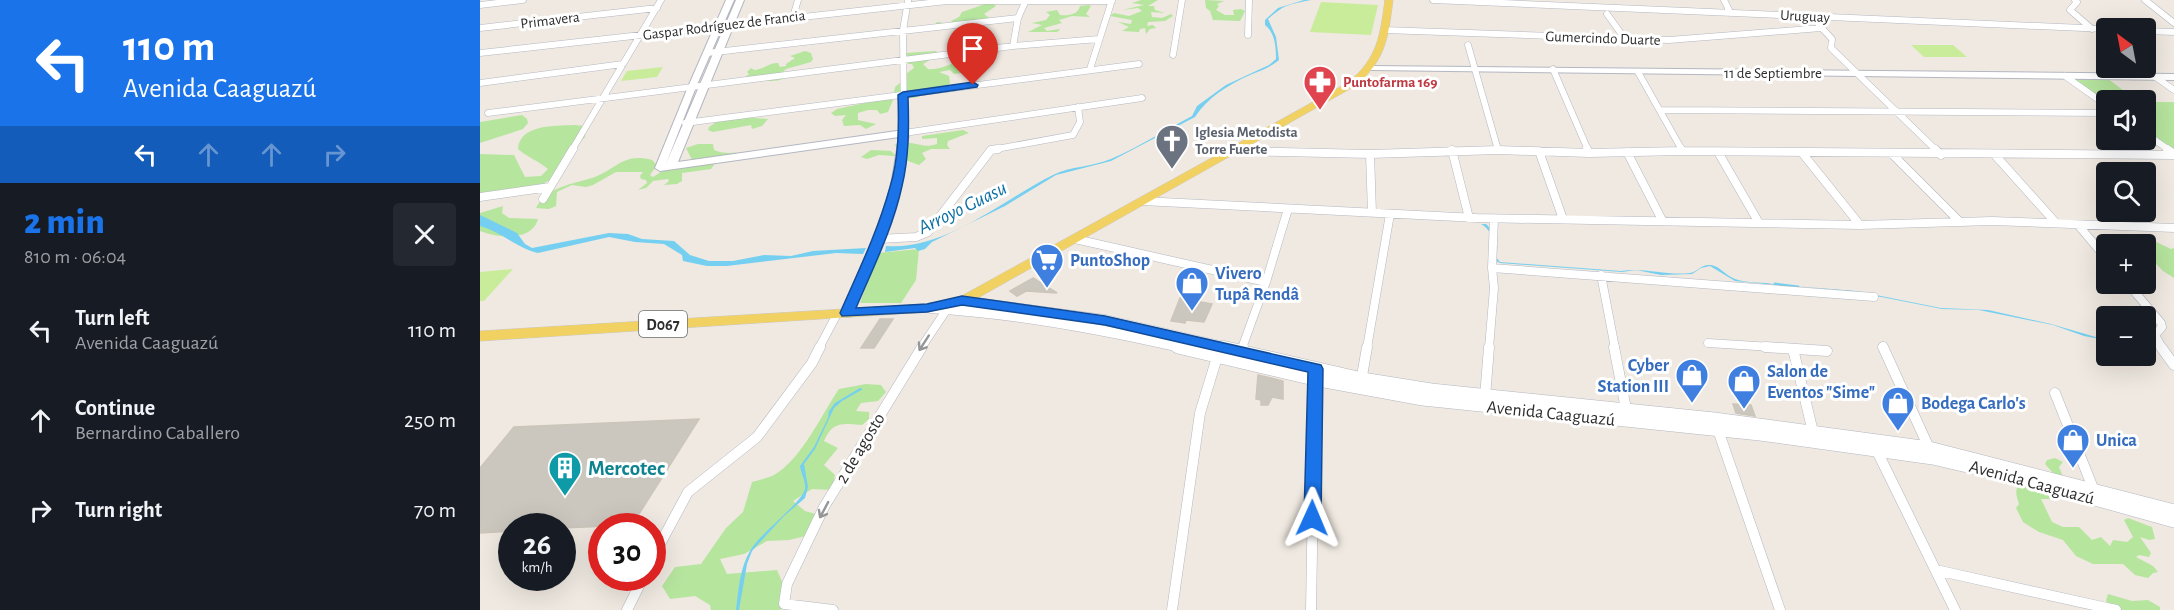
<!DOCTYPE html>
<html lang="en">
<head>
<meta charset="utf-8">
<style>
  :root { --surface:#171b24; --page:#242831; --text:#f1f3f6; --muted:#9ea1a6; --accent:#1a73e8 }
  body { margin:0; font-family:"Alegreya Sans",sans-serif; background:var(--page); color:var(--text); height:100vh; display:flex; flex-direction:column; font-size:22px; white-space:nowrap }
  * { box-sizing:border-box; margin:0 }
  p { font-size:20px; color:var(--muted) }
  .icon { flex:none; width:33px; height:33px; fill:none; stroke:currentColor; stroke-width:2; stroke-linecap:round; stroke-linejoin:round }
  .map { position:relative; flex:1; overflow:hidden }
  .sheet { display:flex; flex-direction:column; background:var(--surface); width:480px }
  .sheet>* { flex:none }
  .hud { background:#1a73e8; color:#fff; overflow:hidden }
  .needle { width:39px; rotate:328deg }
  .buttons { position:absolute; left:1616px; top:18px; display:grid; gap:12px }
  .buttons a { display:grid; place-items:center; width:60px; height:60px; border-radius:6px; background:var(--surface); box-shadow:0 6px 24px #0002; font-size:30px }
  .speed { position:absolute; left:18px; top:513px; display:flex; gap:12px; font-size:30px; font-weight:700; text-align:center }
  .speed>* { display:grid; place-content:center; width:78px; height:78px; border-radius:50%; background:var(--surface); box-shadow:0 6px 24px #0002; line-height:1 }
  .speed small { font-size:15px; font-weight:400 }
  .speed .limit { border:9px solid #d22; background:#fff; color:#111 }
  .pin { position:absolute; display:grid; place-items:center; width:51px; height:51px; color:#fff; margin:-62px -26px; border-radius:50% 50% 50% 0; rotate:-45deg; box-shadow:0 0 6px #0007 }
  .pin .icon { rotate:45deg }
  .me { position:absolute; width:66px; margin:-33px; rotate:1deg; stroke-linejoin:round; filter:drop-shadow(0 0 4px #0008) }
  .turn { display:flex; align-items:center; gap:21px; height:126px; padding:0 24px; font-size:27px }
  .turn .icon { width:78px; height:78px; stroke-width:2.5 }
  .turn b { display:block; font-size:42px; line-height:51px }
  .lanes { display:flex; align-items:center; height:57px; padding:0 24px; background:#0003; justify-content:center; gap:30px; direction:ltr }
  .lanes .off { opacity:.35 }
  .round { display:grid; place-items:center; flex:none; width:63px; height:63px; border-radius:6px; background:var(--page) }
  .head { display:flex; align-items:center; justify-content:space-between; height:102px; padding:0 24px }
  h1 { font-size:36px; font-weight:800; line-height:45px; color:var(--accent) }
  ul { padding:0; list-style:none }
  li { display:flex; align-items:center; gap:18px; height:90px; padding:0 24px }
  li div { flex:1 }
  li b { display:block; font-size:22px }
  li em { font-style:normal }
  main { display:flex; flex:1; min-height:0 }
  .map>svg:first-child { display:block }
</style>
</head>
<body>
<main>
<section class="sheet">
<div class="hud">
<div class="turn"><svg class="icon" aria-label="left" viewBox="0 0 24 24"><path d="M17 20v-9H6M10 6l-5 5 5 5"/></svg><div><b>110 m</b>Avenida Caaguazú</div></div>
<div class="lanes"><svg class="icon" aria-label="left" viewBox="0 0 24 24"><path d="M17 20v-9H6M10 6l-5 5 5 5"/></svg><svg class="icon off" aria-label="ahead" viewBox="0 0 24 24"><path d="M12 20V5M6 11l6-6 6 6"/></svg><svg class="icon off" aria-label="ahead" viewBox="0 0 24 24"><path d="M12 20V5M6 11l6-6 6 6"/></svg><svg class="icon off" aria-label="right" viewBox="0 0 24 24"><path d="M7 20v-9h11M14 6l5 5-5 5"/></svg></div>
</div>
<div class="head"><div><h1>2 min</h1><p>810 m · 06:04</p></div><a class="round"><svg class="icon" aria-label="close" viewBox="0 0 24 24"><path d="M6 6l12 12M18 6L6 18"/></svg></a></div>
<ul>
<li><svg class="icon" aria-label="left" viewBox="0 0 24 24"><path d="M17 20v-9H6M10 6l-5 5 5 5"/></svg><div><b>Turn left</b><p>Avenida Caaguazú</p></div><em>110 m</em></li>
<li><svg class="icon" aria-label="ahead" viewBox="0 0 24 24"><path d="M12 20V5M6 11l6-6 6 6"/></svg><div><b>Continue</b><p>Bernardino Caballero</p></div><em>250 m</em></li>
<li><svg class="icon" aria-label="right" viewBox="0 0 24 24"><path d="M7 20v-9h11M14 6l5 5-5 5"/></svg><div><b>Turn right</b></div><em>70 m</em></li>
</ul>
</section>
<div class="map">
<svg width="1694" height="610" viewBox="0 0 1694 610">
  <rect width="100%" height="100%" fill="#efe9e1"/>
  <path fill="#b6e59e" d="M661,0H678L668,6H674L675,10L685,13L671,12L672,17L682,18L691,14L693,16L685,21L668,22L667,26L673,25L676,28L670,29L666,34L665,28L660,29L659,32L642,31L649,27L638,22L651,24L652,20L630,16L634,13L649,16L662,11L658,8L642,10L664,5L652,3Z
    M725,0L744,1L737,4L739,6L736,10L745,15H754L753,10L761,9L765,11L760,21L733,20L730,11L726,8Z
    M511,2L516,6L504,14L511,19L509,20L462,28L453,27L457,22L465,23L464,25L473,23L471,21L479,17L482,12Z
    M609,5L611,6L606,14L610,17L592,16L579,20L582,23L564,28L567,31L579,29L580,30L577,32H548L562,25L552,23L566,20L570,15L566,12L577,10L580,15C588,16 598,15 600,6Z
    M325,51L331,53L333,59L331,62L306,69L303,72L308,76C298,85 277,79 264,78L269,74L267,72L271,68L274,70C284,70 289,62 298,63L300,67L306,66V64L315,58L310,56Z
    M456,51L460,54L443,64L448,69C461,71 482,58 496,55L500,59L495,64L479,66L483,70L481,73L474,74L470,70L459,72L469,76L470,83L467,87L434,98L417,97L414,92L415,87L426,78L427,73L434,68L432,64H427L429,62L423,58L425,53Z
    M1623,75L1656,100H1626V105L1585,76Z
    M408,98L413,100L408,112L400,114L397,110H388L378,113V120L396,124L386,129L380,125L364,126L362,120L366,115L355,116L351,113L357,109Z
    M1665,102H1694V154L1665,133Z
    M42,115L47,119L48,123L43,129L0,143V122Z
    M265,117L288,119L282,126L272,129L271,125L233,132L228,130L229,127L236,122Z
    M94,125L106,126L105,137L86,157L73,178L61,185L0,200V154L34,155L45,177L61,176L68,169C57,160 47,157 38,149C40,124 75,126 94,125Z
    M483,130L489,133L468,141L467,145L470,149H451L442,153L446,159L439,165L414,156L399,155L387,159L381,157L391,150L411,151L415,155L419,147L414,145C435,138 440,150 457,144V138L442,139V136Z
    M233,144L234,150C248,156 257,150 266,155L236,162L231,169L202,173V181L197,184L184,185L189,181L188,179L173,181L166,188L158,190L167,183L166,180L161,179L160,176L163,172H136L113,185L106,187L92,185L77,192L76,206L69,209L56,208C67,187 92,184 112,178C136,170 143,152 172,160L177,165L170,175L173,177L184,170L214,164L206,148L218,144Z
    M23,206L22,213L29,218L58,219C52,242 17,238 0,231V213Z
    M1652,237L1668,238L1691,249L1694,248V278L1683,271L1665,252V244H1652Z
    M439,249L436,280L421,303H380L398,253Z
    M386,384L401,385L406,392L398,401L381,403L376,411L389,412V419L382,425C364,424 353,420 344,441L358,448L344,465L355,475L352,490L332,489L313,501L325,511L343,516L334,534L309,540L287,541L264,554L240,559L247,574L297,570L304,586V606L300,610H231L230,605L215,596L190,599L182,586L195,567L221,564L246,528L263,512L272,482C279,480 288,478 294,475C322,459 341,415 359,389Z
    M1575,458L1583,462L1579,467L1589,491L1590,499H1561L1572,522L1583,527H1599L1612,540L1621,537L1630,546L1633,540L1647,542L1653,537L1644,520L1648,518L1672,527L1675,539L1669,540L1660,537L1671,553L1669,557L1659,555L1656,557L1673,566L1678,572L1673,573L1668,578L1655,575L1643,564H1613L1596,556L1583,540L1559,532L1543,522L1536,508L1539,504C1537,497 1534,490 1539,485L1559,489L1573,473L1565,464L1567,460Z
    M1628,594L1652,601L1668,600L1680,607V610H1629L1626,600Z"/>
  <path fill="#c9ec9a" d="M841,2L898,5L891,35L830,32Z
    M1431,45H1473L1487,57H1444Z
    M183,67L177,77L141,81L147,71Z
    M33,269L4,301H0V272Z"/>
  <path fill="#75cff0" d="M824,0H831C808,5 805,4 788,19L796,37L799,60C791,67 780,71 770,75C748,85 728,97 715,117L631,161L576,175L525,206L452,242L445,249L438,251L435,248L405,252L406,246C465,251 524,199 573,175C591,166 612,167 631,159C659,147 685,130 712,116L717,106L746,85L789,65L796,59C796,46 795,33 785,25V20L798,8Z
    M0,215L37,233L45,244L52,248L129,233L148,234L162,239L194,241L210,255L229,261H253L284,255L311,256L333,251L386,248L383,254L356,253L247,266H227L203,261L202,255L184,244L155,242L129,237L58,253C38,249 20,231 0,226Z
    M1001,224H1006C1014,232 1021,245 1015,256L1020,262L1141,271C1164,267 1187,276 1210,273C1219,271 1221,264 1231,265C1241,267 1246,276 1255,279C1268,284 1284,281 1296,285L1255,281L1230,266L1221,268L1212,274L1181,275L1156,270L1142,272L1020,263L1014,260C1014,246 1014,231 1001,224Z
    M1314,286L1376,291L1461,308L1508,310L1571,324L1626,340L1604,336L1573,325L1499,310L1462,309L1376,292Z
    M380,388L383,389L362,401L354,408L335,449L324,464L328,487L325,498L303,517L272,551L267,564L259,610H256C258,592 260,567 270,551C280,533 322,503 325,489C326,481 321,474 320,466L334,447L348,418L349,411L355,403Z"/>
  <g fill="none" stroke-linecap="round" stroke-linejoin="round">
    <path stroke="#75cff0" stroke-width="3" d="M1295,284L1318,287"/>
  </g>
  <path fill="#cbc7bf" stroke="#cbc5ba" stroke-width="1.5" d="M553,278L577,293L546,291L537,296L530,291Z
    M700,298L732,304L724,322L706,320L705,323L691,321Z
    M400,319H413L394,348H381Z
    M778,375L803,381V399L792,397L788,405H781V400L776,399Z
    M1253,404L1271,405L1275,416L1256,413Z
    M219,419L152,525L82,528V526H32V531L0,533V468L34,427Z"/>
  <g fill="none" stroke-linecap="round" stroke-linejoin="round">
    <g stroke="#b4b7c1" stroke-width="7">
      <path id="minor-far2" d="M953,0L1626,29
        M1244,0L1250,12
        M1595,0L1597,2L1590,10L1612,29
        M1665,0L1694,23
        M428,1L423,30L424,133L662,98
        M0,5L43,0
        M1127,14L1145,39
        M313,17L318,0
        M1339,25L1352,39L1351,48L1456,150
        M0,28L177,8
        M904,30L1189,40L1341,28
        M1665,31L1694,32
        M768,35L769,0
        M988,45L1018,150
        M533,46L538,18L546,0
        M0,53L467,1H632
        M227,53L538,18
        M693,55L702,0
        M610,69L632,0
        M1073,69L1108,150
        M1158,72L1202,150
        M1585,76L1626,105
        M1674,76L1694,90
        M0,83L143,64
        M1181,110L1626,113
        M8,113L533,46L619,39
        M205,123L659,64
        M1665,133L1689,150
        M92,150L181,0
        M511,150L593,135L600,122L598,107
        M1009,150H1026"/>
    </g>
    <g stroke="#b4b7c1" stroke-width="9">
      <path id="minor-far1" d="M1107,149L1109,153
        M1201,149L1202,151
        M1455,149L1461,155
        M1687,149L1694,154
        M972,150L989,218
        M755,151L890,154L1018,150L1109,153L1202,151L1694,155
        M1059,151L1083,219
        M1147,152L1182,220
        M1238,152L1279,223
        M890,154L892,213
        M1323,154L1380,225
        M1413,155L1480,222
        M1515,155L1576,223
        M0,197L70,187
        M63,199L93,149
        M662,201L997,218L1380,225L1512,221L1694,228
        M1599,226L1626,258
        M399,239L436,237L448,232L511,150L518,149
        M595,239L786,282
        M1012,268L1014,219
        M1121,275L1135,348
        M1648,284L1681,323L1682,327L1675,335L1682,348
        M1228,343L1308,348
        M1403,346L1404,348
        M339,348L357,314
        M441,348L467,309L471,307
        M762,348L786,282L808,209
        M887,348L910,214
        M1009,348L1014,288L1012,268L1394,297"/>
    </g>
    <g stroke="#b4b7c1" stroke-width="11">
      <path id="minor" d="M1134,347L1147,414
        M1285,347L1347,351
        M1403,347L1449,448
        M1681,347L1694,365
        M1313,349L1333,432
        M760,355L763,347
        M881,382L887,347
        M1575,393L1615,493
        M1005,397L1009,347
        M1237,427L1300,610
        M1396,449L1475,610
        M172,559L208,492L277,437L332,363L340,347
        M1456,570L1636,610
        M147,610L163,578
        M353,610L304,604L307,584L344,507L442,347
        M692,610L720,413L738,354
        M831,610L835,376"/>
    </g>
    <g stroke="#b4b7c1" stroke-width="11">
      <path id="tertiary-far1" d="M482,301L625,320L749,348
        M451,308C537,313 621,329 704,348"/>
    </g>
    <g stroke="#b4b7c1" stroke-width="14">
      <path id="tertiary" d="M698,347L834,379L943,399L1280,434L1453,458L1547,480L1694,521
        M742,347L882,379L951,390L1234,419L1449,448L1694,511"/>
    </g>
    <g stroke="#b4b7c1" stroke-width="2">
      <path id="secondary" d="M246,0H254L216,87L186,164L256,0H264L198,162L424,130L429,133L421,186L404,239L371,316L367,317L361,313L394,239L411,186L419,137L180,171L175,168L208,87Z
        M889,66L1694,74V80L892,70H889Z"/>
    </g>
    <g stroke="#c9c9c9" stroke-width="1">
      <path id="primary" d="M905,0H913C908,38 906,60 875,86L487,304L447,312L0,341V331L447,304L478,298L869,82C898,57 900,36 905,0Z"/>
    </g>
    <use href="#minor-far2" stroke="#fff" stroke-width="6"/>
    <use href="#minor-far1" stroke="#fff" stroke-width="8"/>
    <use href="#minor" stroke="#fff" stroke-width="10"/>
    <use href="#tertiary-far1" stroke="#fff" stroke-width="10"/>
    <use href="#tertiary" stroke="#fff" stroke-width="13"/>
    <use href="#secondary" fill="#fff" fill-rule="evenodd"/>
    <use href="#primary" fill="#f2d163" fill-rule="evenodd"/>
  </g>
  <defs><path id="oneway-shaft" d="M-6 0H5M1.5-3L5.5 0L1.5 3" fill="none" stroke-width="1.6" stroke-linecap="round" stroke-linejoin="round" transform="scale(1.5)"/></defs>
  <g stroke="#969696">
    <use href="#oneway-shaft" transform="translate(444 343) rotate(123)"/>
    <use href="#oneway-shaft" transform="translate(344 510) rotate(118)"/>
  </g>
  <path fill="#1a73e8" stroke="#114b97" stroke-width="1.5" d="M493,82L498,85L497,87L428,97C429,127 429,157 422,186C413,228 393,268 376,308L447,304L482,296L625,316L841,365L843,369L841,518L839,522L832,525L826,522L824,518L828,372L625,325L482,305L447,312L362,316L360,313C378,272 398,231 410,187C419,158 419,125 418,95L423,92Z"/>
  <defs>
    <g id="pharmacy-pin" transform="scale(1.725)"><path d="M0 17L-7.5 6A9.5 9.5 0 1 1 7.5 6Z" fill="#e0444e" stroke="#fff"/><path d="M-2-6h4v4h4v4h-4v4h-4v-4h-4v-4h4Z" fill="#fff"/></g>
    <g id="church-pin" transform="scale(1.725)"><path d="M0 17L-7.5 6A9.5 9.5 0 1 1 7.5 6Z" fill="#6b7280" stroke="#fff"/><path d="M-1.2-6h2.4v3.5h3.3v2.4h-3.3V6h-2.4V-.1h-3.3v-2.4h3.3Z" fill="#fff"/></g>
    <g id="supermarket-pin" transform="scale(1.725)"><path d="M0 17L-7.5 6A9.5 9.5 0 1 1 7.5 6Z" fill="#3f7fe0" stroke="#fff"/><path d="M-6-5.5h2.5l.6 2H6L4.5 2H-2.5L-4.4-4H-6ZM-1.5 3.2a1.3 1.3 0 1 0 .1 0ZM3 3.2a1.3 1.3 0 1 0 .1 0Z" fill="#fff"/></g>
    <g id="shop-pin" transform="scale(1.725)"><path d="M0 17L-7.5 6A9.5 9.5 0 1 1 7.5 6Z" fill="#3f7fe0" stroke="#fff"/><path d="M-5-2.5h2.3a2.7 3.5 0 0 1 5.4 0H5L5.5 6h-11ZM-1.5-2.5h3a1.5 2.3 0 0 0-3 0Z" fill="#fff"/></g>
    <g id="building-pin" transform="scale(1.725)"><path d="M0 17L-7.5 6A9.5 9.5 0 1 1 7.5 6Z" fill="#0f9aa8" stroke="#fff"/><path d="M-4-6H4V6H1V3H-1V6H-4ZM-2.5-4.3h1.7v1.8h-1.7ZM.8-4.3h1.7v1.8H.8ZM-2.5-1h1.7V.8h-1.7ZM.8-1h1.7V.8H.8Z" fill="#fff"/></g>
  </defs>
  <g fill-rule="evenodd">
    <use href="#pharmacy-pin" x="840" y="82"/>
    <use href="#church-pin" x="692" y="141"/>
    <use href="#supermarket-pin" x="567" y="260"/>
    <use href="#shop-pin" x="712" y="283"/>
    <use href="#shop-pin" x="1212" y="375"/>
    <use href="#shop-pin" x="1264" y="381"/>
    <use href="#shop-pin" x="1418" y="403"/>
    <use href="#shop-pin" x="1593" y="440"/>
    <use href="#building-pin" x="85" y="468"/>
  </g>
  <g text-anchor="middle" stroke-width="6" stroke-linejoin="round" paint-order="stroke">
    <g font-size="15" fill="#2e2e2e" stroke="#fff">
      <text transform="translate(1325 16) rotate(3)" y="5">Uruguay</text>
      <text transform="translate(70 20) rotate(-7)" y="5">Primavera</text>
      <text transform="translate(244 25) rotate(-7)" y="5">Gaspar Rodríguez de Francia</text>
      <text transform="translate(1123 38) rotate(2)" y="5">Gumercindo Duarte</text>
      <text x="1293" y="78">11 de Septiembre</text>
    </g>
    <g font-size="15" font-weight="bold" fill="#be3a42" stroke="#fff" text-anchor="start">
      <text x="863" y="87">Puntofarma 169</text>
    </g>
    <g font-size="15" font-weight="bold" fill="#5b616d" stroke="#fff" text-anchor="start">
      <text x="715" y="137">Iglesia Metodista<tspan x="715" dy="17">Torre Fuerte</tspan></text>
    </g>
    <rect fill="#fff" stroke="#6d6d6d" stroke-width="1.5" x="159" y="311" width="48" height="26" rx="4.5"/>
    <g font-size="16" font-weight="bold" fill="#2e2e2e">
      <text x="183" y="330">D067</text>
    </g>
    <g font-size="18" font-weight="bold" fill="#366cbe" stroke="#fff" text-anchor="start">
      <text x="590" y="266">PuntoShop</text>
      <text x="735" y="279">Vivero<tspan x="735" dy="21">Tupâ Rendâ</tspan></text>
      <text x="1189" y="371" text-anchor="end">Cyber<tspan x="1189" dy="21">Station III</tspan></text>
      <text x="1287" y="377">Salon de<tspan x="1287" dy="21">Eventos "Sime"</tspan></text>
      <text x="1441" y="409">Bodega Carlo's</text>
      <text x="1616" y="446">Unica</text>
    </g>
    <g font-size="18" fill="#2e2e2e" stroke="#fff">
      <text transform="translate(1071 413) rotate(6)" y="6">Avenida Caaguazú</text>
      <text transform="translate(380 448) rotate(-59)" y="6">2 de agosto</text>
      <text transform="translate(1552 482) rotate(15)" y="6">Avenida Caaguazú</text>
    </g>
    <g font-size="20" font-style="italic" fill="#0d6fa3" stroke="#fff">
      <text transform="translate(482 207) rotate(-26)" y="7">Arroyo Guasu</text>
    </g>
    <g font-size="21" font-weight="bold" fill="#0d838f" stroke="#fff" text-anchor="start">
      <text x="108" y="475">Mercotec</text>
    </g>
  </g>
</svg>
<div class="buttons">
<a><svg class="needle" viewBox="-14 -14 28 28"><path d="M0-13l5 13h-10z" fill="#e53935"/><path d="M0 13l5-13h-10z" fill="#9ea1a6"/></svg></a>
<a><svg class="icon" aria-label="sound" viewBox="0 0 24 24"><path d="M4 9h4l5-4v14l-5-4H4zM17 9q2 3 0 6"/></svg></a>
<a><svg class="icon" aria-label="search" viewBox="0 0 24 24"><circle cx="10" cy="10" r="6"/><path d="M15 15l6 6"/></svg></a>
<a>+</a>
<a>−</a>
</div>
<div class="speed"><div>26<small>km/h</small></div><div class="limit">30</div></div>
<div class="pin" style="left:493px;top:85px;background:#d93025"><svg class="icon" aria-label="arrive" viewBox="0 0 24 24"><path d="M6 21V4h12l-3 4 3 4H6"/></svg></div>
<svg class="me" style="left:832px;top:518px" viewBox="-20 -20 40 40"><path d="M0-17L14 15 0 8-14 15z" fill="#1a73e8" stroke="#fff" stroke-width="4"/></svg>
</div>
</main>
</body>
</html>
